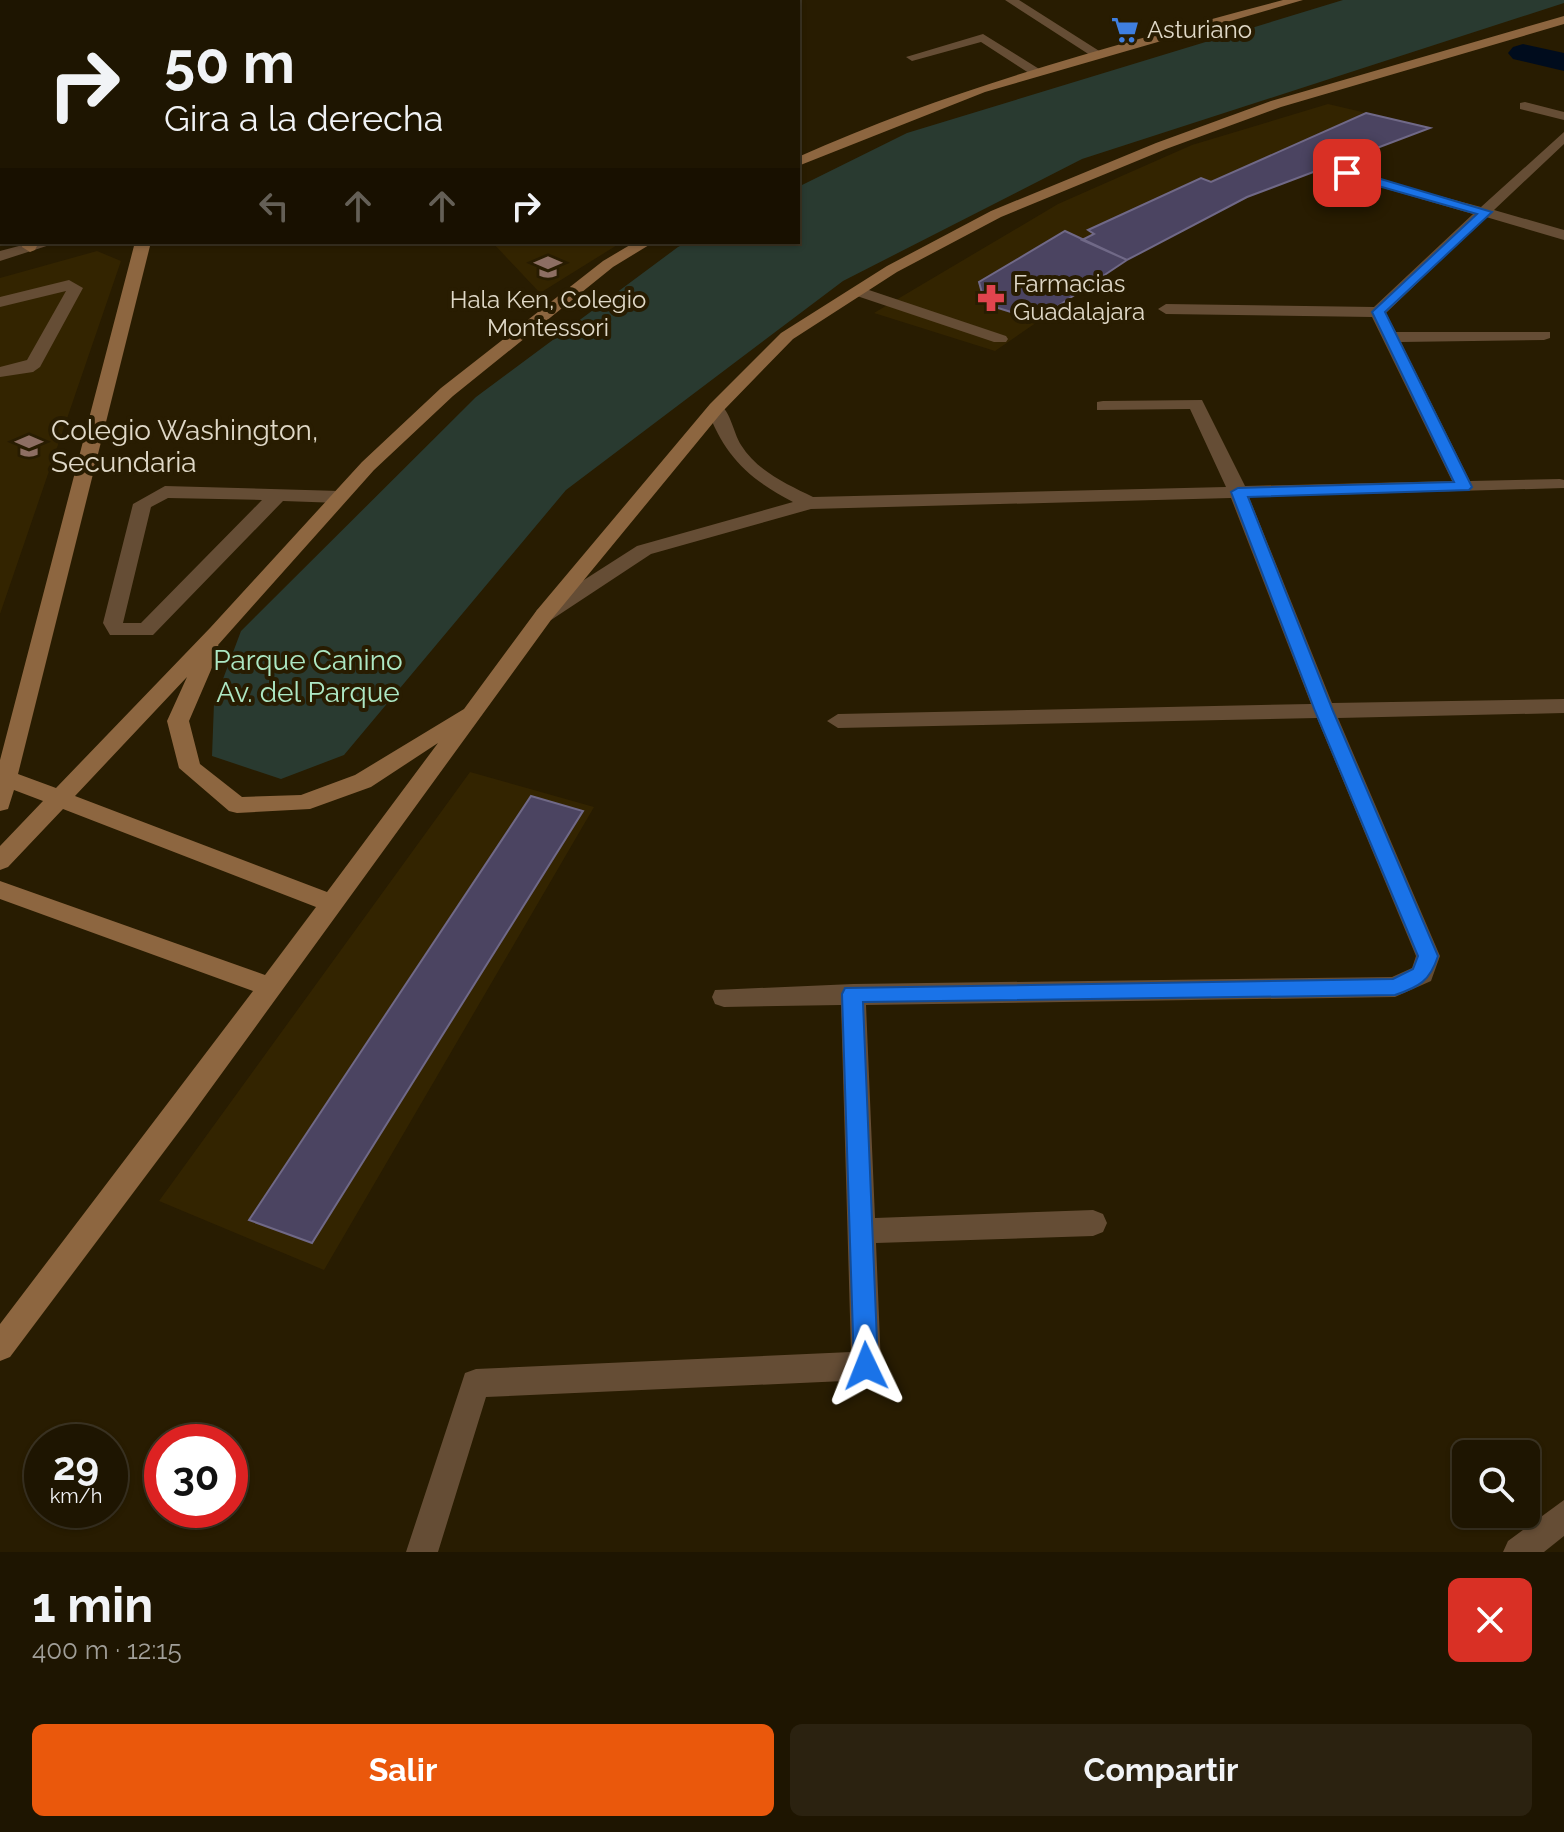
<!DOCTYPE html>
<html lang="es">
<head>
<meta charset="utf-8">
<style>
  :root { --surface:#1e1501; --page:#2b2210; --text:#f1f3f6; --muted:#a19f99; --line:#3c3423; --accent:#ea580c }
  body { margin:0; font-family:Raleway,sans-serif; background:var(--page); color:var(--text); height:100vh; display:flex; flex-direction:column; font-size:30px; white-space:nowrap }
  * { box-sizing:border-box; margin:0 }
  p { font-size:26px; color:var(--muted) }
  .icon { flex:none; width:44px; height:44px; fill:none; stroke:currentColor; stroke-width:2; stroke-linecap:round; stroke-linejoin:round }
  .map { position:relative; height:1552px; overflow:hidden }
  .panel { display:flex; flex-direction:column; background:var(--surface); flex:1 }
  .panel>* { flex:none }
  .top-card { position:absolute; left:0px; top:0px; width:800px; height:244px; box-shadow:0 2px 6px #0004,0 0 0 2px var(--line); background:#1e1501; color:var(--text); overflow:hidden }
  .controls { position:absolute; left:1452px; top:1440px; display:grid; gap:16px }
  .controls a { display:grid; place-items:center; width:88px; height:88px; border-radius:12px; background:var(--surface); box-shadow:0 2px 6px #0004,0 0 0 2px var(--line); font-size:40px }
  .speed { position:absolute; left:24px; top:1424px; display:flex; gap:16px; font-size:40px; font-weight:700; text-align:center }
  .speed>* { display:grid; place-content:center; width:104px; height:104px; border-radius:50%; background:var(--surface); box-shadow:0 2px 6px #0004,0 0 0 2px var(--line); line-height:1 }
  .speed small { font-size:20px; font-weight:400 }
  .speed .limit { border:12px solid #d22; background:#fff; color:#111 }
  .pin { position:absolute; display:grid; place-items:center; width:68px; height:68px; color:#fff; margin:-34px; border-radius:16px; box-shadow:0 4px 12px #0006 }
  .me { position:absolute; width:88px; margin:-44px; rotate:358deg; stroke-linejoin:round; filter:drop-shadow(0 0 6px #0008) }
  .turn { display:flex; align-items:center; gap:28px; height:168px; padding:0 32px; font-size:36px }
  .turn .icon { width:104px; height:104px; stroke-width:2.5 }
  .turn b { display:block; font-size:56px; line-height:68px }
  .lanes { display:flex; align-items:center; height:76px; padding:0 32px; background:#0003; justify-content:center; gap:40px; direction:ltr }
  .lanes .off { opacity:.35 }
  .round { display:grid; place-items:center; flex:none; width:84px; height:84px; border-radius:12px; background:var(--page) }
  .headline { display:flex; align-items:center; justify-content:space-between; height:136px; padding:0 32px }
  h1 { font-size:48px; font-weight:700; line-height:60px }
  .button { display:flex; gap:16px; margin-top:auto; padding:16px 32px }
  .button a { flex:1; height:92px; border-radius:12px; background:var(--accent); color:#fff; font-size:32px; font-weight:700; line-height:92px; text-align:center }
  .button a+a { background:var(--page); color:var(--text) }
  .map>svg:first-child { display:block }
</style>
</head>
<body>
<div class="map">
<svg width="1564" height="1552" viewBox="0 0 1564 1552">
  <rect width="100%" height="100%" fill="#281c01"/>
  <path fill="#332400" d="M1328,104L1430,128L1247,197L1141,251L995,351L874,313L1058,204L1192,145Z
    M492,242H622L540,293Z
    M97,251L121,261L0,614V278Z
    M470,772L594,807L324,1270L159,1201Z"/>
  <path fill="#293a30" d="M1343,0H1564V3L1082,159L843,281L566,490L344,755L281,779L212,756L214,703L241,631L476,397L678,247L688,242H798V187L907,133Z"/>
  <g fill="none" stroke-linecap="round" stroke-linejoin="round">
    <path fill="#000c1d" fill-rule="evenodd" d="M121,0H149V2H121Z
      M1523,44L1564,53V71L1513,59L1508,53L1513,47Z"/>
  </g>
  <path fill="#4b4461" stroke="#706987" stroke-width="2" d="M1366,113L1430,128L1247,197L1127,260L1082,240L1094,234L1088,230L1201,178L1211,182Z
    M1065,231L1127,260L1037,320L985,304L979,282Z
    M531,796L583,811L312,1243L249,1220Z"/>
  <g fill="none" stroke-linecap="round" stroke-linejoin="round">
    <path fill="#654d35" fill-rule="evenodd" d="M983,34L1044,72L1032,75L981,42L912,61L906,57Z
      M69,280L83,288L40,367L33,372L0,377V367L27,360L66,291L0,307V297Z
      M857,286L1006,336L1008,339L1006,342H994L851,294L849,291Z
      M165,486L340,491L349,497L340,503L283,501L153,635H110L103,623L133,504ZM168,498L262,500L141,623H123L151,507Z"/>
    <path fill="#654d35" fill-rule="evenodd" d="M445,0H465L444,2Z
      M775,0H795L774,2Z
      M0,5H2V13H0Z
      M1525,102L1564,112V120L1520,109V103Z
      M0,104H2V112H0Z
      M1564,132V144L1494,210L1564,230V240L1486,217L1386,313L1396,332H1550V338L1544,340L1401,342L1470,481L1560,479L1564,480V488L1249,497L1332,703L1564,699V713L1338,718L1440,956L1431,981L1395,997L866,1005L875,1218L1093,1210L1103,1214L1107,1223L1103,1232L1093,1236L876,1243L881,1366L876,1376L866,1380L486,1397L438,1552H406L465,1373L476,1369L851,1352L841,1005L724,1007L715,1004L712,997L715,990L853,984L1392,977L1412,968L1416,956L1317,718L838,728L827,721L838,714L1311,704L1231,498L811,509L651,554L551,620H537L534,615L537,610L637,546L793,502C750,480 723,455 707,408L716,403C730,406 733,433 741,445C757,471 787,484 813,497L1226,487L1190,409L1097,410V402L1103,401L1202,400L1245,486L1452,481L1372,317L1166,314L1158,309L1166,304L1374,307L1473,214L1342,176V170L1481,207Z
      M1564,1500V1536L1544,1552H1503L1508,1541Z"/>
    <path fill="#654d35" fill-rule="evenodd" d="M1005,0H1019L1104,54L1093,57Z
      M34,242H59L0,261V251Z"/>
    <path fill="#8d6640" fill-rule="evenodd" d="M1283,0H1303L985,92L798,166V157C954,87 1118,44 1283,0Z
      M1564,16V24L1281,107L1166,149L1001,217L897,272L793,339L722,412L551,620L190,1117L10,1357L0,1361V1324L253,991L0,899V881L265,975L316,907L63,809L8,867L0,870V846L43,801L14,790L8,809L0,811V760L135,242H151L18,774L56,788L210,628L362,462L441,388L603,261L635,242H654L613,267L453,396L374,470L218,645L220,649L189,721L200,764L242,797L301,795L355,775L464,709L537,610L710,404L781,333L887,266L991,211L1156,143L1271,101ZM187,677L167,721L179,768L229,811L237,813L310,809L371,787L438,743L327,892L75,796Z
      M23,242H39L35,250L30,252L22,247Z"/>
  </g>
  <path fill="#1a73e8" stroke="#114b97" stroke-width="2" d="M1347,169L1492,212L1385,312L1472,487L1469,490L1248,497L1333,711L1438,956C1430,981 1419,987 1395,995L863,1002L878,1366L875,1375L866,1378L858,1375L854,1366L842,994L845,988L1393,979L1413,969L1418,956L1315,711L1231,492L1238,488L1454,482L1372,312L1477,214L1343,176V170Z"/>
  <defs>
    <g id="supermarket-bare" transform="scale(2.16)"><path d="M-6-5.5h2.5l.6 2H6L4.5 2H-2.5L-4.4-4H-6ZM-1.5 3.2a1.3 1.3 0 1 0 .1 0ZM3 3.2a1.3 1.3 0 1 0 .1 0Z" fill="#3f7fe0" stroke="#281c01" stroke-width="2.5" paint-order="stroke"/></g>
    <g id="school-bare" transform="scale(2.16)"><path d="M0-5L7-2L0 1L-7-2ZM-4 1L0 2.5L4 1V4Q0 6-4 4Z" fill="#8d6e63" stroke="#281c01" stroke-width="2.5" paint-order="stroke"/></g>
    <g id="pharmacy-bare" transform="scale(2.16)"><path d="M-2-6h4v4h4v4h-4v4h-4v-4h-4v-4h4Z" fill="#e0444e" stroke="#281c01" stroke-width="2.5" paint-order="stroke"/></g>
  </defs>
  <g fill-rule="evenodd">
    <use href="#supermarket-bare" x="1125" y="30"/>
    <use href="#school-bare" x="548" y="267"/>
    <use href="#pharmacy-bare" x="991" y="298"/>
    <use href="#school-bare" x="29" y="446"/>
  </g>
  <g text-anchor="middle" stroke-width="8" stroke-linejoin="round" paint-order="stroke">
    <g font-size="24" fill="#e0d9c8" stroke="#281c01" text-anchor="start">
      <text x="1147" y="38">Asturiano</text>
      <text x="1013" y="292">Farmacias<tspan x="1013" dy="28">Guadalajara</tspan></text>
      <text x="548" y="308" text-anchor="middle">Hala Ken, Colegio<tspan x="548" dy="28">Montessori</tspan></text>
    </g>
    <g font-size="28" fill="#e0d9c8" stroke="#281c01" text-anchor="start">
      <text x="51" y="440">Colegio Washington,<tspan x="51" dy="32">Secundaria</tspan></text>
    </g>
    <g font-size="28" fill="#ade8c4" stroke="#281c01">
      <text x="308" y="670">Parque Canino<tspan x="308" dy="32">Av. del Parque</tspan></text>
    </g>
  </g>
</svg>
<div class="controls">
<a><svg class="icon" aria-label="search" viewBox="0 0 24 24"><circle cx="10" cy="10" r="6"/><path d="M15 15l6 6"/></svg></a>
</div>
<div class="speed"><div>29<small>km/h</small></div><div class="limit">30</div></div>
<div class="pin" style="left:1347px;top:173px;background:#d93025"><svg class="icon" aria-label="arrive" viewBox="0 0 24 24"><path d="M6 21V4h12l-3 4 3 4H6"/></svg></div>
<svg class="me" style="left:866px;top:1366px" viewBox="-20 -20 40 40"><path d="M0-17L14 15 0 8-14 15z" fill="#1a73e8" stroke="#fff" stroke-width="4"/></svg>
<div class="top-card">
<div class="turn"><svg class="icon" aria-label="right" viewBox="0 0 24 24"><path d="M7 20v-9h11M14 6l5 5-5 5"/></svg><div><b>50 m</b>Gira a la derecha</div></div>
<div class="lanes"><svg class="icon off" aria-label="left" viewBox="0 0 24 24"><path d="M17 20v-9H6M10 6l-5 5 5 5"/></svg><svg class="icon off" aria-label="ahead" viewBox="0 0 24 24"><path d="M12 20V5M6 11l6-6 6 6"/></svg><svg class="icon off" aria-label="ahead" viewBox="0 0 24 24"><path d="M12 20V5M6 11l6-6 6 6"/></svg><svg class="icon" aria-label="right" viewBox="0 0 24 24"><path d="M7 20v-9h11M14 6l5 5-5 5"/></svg></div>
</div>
</div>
<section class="panel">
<div class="headline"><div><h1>1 min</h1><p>400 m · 12:15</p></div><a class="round" style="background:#d93025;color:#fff"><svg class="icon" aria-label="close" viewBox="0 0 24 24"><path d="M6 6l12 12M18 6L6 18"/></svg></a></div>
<div class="button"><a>Salir</a><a>Compartir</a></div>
</section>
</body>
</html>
